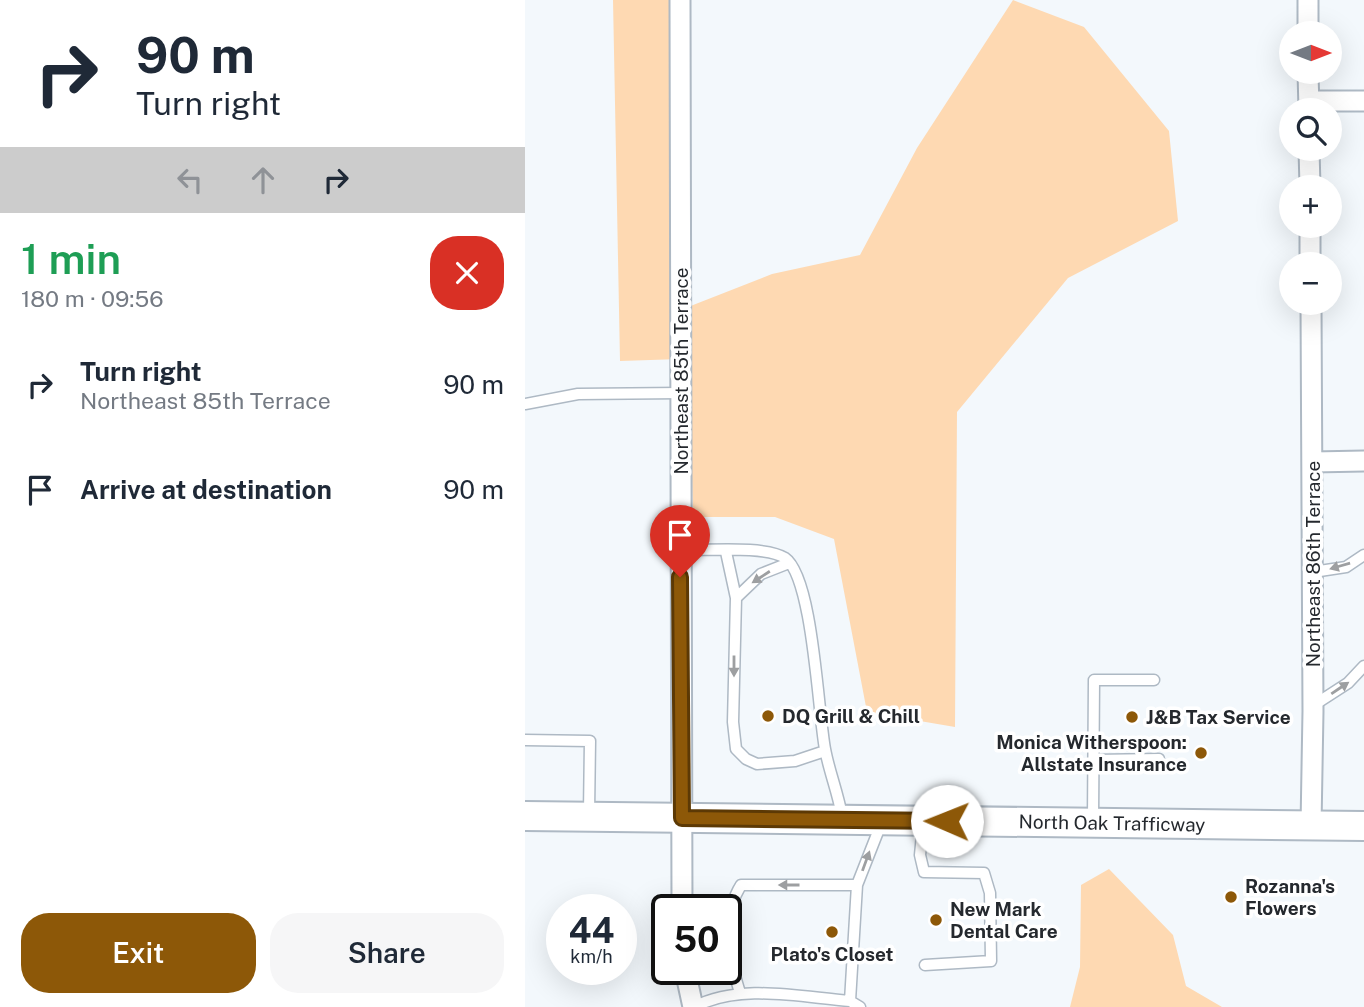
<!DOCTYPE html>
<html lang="en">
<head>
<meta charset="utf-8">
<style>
  :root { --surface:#fff; --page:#f6f6f7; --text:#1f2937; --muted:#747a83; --accent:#8d5808 }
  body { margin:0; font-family:"Public Sans",sans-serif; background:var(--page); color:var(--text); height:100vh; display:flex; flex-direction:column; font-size:26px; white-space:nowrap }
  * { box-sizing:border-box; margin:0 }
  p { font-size:23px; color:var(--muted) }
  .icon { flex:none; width:38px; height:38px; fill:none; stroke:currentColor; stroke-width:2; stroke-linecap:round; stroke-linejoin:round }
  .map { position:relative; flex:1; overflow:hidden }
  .details { display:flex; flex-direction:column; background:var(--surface); width:525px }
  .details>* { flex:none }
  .top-card { background:#fff; color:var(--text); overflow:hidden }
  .needle { width:46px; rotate:90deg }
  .controls { position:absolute; left:754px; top:21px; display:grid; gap:14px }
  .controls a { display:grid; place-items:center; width:63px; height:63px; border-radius:50%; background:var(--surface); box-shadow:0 7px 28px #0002; font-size:35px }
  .speed { position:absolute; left:21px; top:894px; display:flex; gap:14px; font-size:35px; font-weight:700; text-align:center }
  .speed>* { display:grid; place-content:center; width:91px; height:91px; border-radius:50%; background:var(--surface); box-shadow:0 7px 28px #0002; line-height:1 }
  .speed small { font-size:18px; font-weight:400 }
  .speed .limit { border:4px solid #111; border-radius:10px; background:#fff; color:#111 }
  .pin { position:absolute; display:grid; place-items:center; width:60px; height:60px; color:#fff; margin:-72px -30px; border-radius:50% 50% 50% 0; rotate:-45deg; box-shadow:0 0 7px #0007 }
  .pin .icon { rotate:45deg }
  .me { position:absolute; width:77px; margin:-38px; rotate:271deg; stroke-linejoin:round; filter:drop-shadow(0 0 5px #0008) }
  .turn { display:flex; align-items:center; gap:24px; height:147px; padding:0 21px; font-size:32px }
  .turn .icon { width:91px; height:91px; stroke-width:2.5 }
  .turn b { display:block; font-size:49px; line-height:60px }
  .lanes { display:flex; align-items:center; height:66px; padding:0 21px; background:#0003; justify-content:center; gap:35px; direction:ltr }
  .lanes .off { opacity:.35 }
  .round { display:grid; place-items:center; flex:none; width:74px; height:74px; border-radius:28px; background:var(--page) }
  .head { display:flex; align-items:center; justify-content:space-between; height:119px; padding:0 21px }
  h1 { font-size:42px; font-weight:600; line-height:52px; color:#1e9e55 }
  .button { display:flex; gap:14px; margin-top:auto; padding:14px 21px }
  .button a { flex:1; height:80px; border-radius:28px; background:var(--accent); color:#fff; font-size:28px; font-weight:600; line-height:80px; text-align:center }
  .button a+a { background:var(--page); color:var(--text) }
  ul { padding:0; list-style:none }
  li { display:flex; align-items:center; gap:21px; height:105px; padding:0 21px }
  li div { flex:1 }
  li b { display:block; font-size:26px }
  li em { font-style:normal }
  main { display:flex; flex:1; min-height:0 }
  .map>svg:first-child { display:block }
</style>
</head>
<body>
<main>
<section class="details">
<div class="top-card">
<div class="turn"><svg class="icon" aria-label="right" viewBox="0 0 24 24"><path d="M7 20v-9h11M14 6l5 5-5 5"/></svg><div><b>90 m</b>Turn right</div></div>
<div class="lanes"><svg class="icon off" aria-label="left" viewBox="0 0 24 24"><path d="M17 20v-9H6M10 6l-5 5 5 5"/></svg><svg class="icon off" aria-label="ahead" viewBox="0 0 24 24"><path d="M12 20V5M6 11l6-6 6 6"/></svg><svg class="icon" aria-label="right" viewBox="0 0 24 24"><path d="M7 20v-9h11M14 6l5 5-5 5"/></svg></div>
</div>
<div class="head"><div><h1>1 min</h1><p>180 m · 09:56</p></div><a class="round" style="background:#d93025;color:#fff"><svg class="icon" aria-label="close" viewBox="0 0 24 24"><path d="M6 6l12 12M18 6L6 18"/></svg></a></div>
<ul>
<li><svg class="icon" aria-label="right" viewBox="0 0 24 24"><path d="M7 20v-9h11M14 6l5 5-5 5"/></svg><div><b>Turn right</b><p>Northeast 85th Terrace</p></div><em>90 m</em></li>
<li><svg class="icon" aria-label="arrive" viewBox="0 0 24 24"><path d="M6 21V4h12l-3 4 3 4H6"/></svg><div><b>Arrive at destination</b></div><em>90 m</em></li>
</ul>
<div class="button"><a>Exit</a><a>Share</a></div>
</section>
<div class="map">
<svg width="839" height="1007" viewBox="0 0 839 1007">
  <rect width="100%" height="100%" fill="#f3f8fc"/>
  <path fill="#fed9b2" d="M88,0H154L156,359L95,361Z
    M488,0L559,27L644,131L653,221L543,278L432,412L430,727L342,712L309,539L250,517H168L163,307L247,274L335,255L392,148Z
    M584,869L648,935L661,986L697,1007H545L555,967L556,885Z"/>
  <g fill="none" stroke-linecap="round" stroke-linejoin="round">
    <g stroke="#aeb9c4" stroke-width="13">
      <path id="lane" d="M0,404L53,394L157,393
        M154,550C180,551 240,545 260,558C288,577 293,712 300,749C304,771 313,793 317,816
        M201,552L211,598L208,722L211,749L221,759L232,764L270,761L300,751
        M788,572L821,567L839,555
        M211,598L236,574L264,563
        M789,705L823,683L839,666
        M0,740L65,741L64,813
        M569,760L634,759
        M568,819L569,680H629
        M398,825L395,855L399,872L459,873L465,893L466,961L400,965
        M215,993C204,959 197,915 216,885H332
        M325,1001L332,885L356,824
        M169,1007C216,983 274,997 325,1001L335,1007"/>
    </g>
    <g stroke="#aeb9c4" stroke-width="23">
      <path id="street" d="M155,0L157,910
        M783,33V0
        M783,72L784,110
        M784,101H839
        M784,149L785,187
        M785,226V264
        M788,462L839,461
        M786,826L788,711L786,303
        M160,970L168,1007"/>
    </g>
    <g stroke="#aeb9c4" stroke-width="32">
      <path id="secondary" d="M0,816L839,826"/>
    </g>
    <use href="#lane" stroke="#fff" stroke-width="10"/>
    <use href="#street" stroke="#fff" stroke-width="19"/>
    <use href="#secondary" stroke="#fff" stroke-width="28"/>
  </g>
  <defs><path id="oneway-solid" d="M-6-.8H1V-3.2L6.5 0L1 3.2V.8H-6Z" transform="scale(1.75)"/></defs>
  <g fill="#9d9fa1">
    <use href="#oneway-solid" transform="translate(815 566) rotate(164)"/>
    <use href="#oneway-solid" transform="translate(236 577) rotate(147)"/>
    <use href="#oneway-solid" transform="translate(209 666) rotate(90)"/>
    <use href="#oneway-solid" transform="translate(815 688) rotate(-34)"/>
    <use href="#oneway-solid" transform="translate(341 861) rotate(-70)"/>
    <use href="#oneway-solid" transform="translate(264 885) rotate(180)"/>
  </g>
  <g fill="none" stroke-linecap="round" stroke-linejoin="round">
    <g stroke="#5c3905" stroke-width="18">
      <path id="route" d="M155,577L157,818L422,821"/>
    </g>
    <use href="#route" stroke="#8d5808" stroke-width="12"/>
  </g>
  <g fill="#8d5808" stroke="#fff" stroke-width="2.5">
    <circle cx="243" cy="716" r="7"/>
    <circle cx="607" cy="717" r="7"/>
    <circle cx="676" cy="753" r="7"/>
    <circle cx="706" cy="897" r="7"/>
    <circle cx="411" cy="920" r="7"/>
    <circle cx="307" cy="932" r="7"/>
  </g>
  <g text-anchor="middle" stroke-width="7" stroke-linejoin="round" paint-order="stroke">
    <g font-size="19" fill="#25292e" stroke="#fff">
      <text transform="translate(156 371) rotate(-90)" y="7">Northeast 85th Terrace</text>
      <text transform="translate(788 564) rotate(-90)" y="7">Northeast 86th Terrace</text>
      <text transform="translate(587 823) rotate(1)" y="7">North Oak Trafficway</text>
    </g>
    <g font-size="19" font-weight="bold" fill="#25292e" stroke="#fff" text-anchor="start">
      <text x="257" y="723">DQ Grill &amp; Chill</text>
      <text x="621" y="724">J&amp;B Tax Service</text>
      <text x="662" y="749" text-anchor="end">Monica Witherspoon:<tspan x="662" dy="22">Allstate Insurance</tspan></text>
      <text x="720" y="893">Rozanna's<tspan x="720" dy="22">Flowers</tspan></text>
      <text x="425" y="916">New Mark<tspan x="425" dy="22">Dental Care</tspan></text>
      <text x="307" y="961" text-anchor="middle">Plato's Closet</text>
    </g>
  </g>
</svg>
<div class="controls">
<a><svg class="needle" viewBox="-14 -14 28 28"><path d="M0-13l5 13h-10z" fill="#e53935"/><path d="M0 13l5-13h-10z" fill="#747a83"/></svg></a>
<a><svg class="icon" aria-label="search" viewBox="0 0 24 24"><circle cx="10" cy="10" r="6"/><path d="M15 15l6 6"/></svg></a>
<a>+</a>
<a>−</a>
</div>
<div class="speed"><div>44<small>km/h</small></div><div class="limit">50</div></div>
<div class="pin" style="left:155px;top:577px;background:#d93025"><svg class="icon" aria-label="arrive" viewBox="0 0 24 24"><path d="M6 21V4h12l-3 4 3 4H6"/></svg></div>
<svg class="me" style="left:422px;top:821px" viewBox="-20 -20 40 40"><circle r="19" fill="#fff"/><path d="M0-13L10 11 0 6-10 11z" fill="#8d5808"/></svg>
</div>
</main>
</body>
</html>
